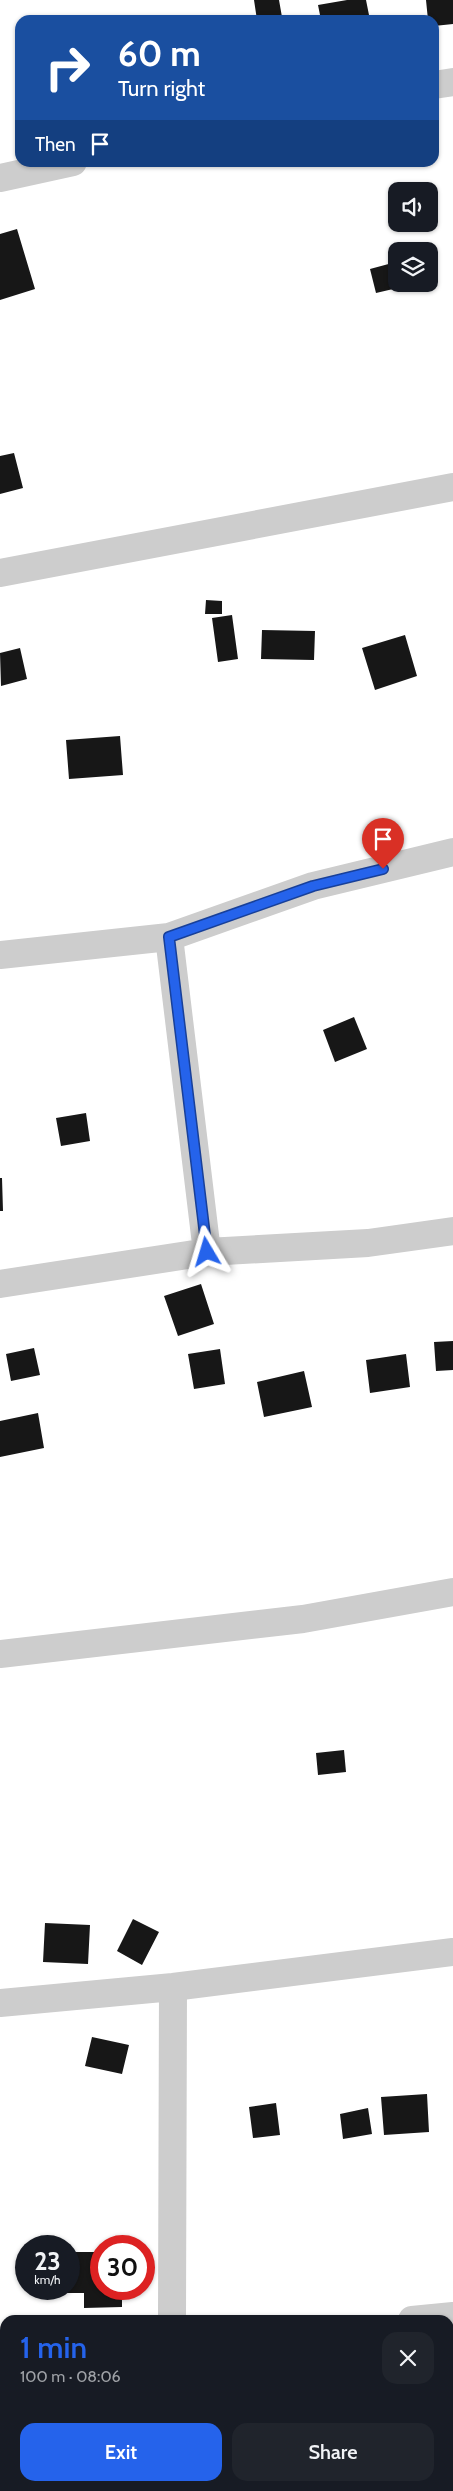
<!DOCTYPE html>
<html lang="en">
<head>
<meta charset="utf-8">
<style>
  :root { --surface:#171b24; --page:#20242c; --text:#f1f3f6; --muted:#9ea1a6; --accent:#2563eb }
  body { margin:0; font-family:Cabin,sans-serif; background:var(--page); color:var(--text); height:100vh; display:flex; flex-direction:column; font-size:19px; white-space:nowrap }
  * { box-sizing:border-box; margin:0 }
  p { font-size:16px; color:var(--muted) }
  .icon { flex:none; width:28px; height:28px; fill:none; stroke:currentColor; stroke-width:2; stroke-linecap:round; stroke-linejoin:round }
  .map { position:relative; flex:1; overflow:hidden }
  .details { position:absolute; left:0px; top:2315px; width:454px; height:176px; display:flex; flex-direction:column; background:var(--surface); border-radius:15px 15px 0 0; box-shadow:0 1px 4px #0004 }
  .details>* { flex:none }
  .top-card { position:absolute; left:15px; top:15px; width:424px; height:152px; border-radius:15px; box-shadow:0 1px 4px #0004; background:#1a4fa0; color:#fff; overflow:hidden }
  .buttons { position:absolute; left:388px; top:182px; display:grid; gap:10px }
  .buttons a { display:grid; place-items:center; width:50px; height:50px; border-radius:10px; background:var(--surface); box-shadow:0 1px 4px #0004; font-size:25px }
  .speed { position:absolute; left:15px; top:2235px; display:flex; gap:10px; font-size:25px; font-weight:700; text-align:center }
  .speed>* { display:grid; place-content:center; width:65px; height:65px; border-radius:50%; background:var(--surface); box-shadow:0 1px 4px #0004; line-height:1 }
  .speed small { font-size:12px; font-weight:400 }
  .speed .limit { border:8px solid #d22; background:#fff; color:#111 }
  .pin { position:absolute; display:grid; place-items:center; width:42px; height:42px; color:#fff; margin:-51px -21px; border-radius:50% 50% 50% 0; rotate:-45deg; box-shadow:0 0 5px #0007 }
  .pin .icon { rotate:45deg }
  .me { position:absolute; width:55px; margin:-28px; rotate:353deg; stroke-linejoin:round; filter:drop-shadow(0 0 4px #0008) }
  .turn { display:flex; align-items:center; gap:18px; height:105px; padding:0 20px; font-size:22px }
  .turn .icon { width:65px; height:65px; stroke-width:2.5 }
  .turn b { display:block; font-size:35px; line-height:42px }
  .then { display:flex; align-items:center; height:48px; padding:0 20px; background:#0003; gap:10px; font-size:19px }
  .round { display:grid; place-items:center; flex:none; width:52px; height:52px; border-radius:15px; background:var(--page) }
  .headline { display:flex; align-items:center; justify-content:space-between; height:85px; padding:0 20px }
  h1 { font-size:30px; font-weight:600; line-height:38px; color:var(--accent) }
  .cta { display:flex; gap:10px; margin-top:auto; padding:10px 20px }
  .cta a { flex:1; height:58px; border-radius:15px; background:var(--accent); color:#fff; font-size:20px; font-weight:600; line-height:58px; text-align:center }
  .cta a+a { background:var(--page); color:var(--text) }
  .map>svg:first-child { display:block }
</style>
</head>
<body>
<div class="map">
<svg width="453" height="2491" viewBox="0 0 453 2491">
  <rect width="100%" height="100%" fill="#fff"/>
  <path fill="#171717" d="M254,0H279L282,17L257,20Z
    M347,0H366L370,20H321L318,5Z
    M426,0H453V24L434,26V20H428Z
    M17,229L35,289L0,300V234Z
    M396,262V284L406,286L376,293L370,269Z
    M14,453L23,488L0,494V456Z
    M206,600L222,601V614H205Z
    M232,615L238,659L218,662L212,618Z
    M262,630L315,631L314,660L261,659Z
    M405,635L417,676L375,690L362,648Z
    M20,648L27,679L1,686L0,653Z
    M120,736L123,775L69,779L66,740Z
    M354,1017L367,1049L335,1062L323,1030Z
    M86,1113L90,1141L61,1146L56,1118Z
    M0,1178H2L3,1211H0Z
    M201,1284L214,1324L178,1336L164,1296Z
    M453,1341V1370L436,1371L434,1342Z
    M34,1348L40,1375L11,1381L6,1354Z
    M220,1349L225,1384L194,1389L188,1354Z
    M406,1354L410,1387L370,1393L366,1360Z
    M304,1371L312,1407L264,1417L257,1382Z
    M38,1413L44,1448L0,1457V1421Z
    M344,1750L346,1772L318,1775L316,1753Z
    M133,1919L159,1932L142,1965L117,1951Z
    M45,1923L90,1925L88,1964L43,1962Z
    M92,2037L129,2045L122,2074L85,2066Z
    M427,2094L429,2132L384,2135L381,2097Z
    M276,2103L280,2135L253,2138L249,2107Z
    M368,2108L372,2134L343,2139L340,2114Z
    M69,2252H101V2289H122V2307L84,2308V2293H62V2289H69Z
    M52,2486H91L89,2491H50Z"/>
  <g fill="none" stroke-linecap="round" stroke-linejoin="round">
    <path stroke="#cdcdcd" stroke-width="28" d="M434,85L453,82
      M0,178L73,162
      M0,573L453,487
      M169,937L207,1252
      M0,955L169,937L313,886L453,852
      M0,1284L207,1252L368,1243L453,1231
      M0,1654L303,1619L453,1592
      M0,2003L173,1987L453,1952
      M172,2320L173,1987
      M412,2320L453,2316
      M0,2367L5,2366
      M181,2486V2491"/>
  </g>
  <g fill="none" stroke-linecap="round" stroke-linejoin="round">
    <g stroke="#184099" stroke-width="12">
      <path id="route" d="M207,1252L169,937L313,886L383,869"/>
    </g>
    <use href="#route" stroke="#2563eb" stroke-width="9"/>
  </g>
</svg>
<div class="buttons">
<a><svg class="icon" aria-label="sound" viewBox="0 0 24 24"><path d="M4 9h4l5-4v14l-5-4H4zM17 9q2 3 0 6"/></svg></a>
<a><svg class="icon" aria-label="layers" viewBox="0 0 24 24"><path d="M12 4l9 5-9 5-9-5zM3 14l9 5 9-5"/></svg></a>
</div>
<div class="speed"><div>23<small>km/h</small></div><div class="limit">30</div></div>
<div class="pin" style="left:383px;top:869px;background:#d93025"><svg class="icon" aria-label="arrive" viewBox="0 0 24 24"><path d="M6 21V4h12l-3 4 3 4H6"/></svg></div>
<svg class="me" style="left:207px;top:1252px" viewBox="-20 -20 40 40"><path d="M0-17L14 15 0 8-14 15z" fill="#2563eb" stroke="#fff" stroke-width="4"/></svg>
<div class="top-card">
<div class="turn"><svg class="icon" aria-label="right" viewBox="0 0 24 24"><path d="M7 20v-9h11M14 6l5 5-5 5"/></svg><div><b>60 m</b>Turn right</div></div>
<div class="then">Then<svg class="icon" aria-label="arrive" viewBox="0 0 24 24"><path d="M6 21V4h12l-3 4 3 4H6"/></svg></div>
</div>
<section class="details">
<div class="headline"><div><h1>1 min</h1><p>100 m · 08:06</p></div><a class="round"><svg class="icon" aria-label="close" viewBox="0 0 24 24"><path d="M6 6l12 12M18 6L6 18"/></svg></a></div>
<div class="cta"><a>Exit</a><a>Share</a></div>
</section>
</div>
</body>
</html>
